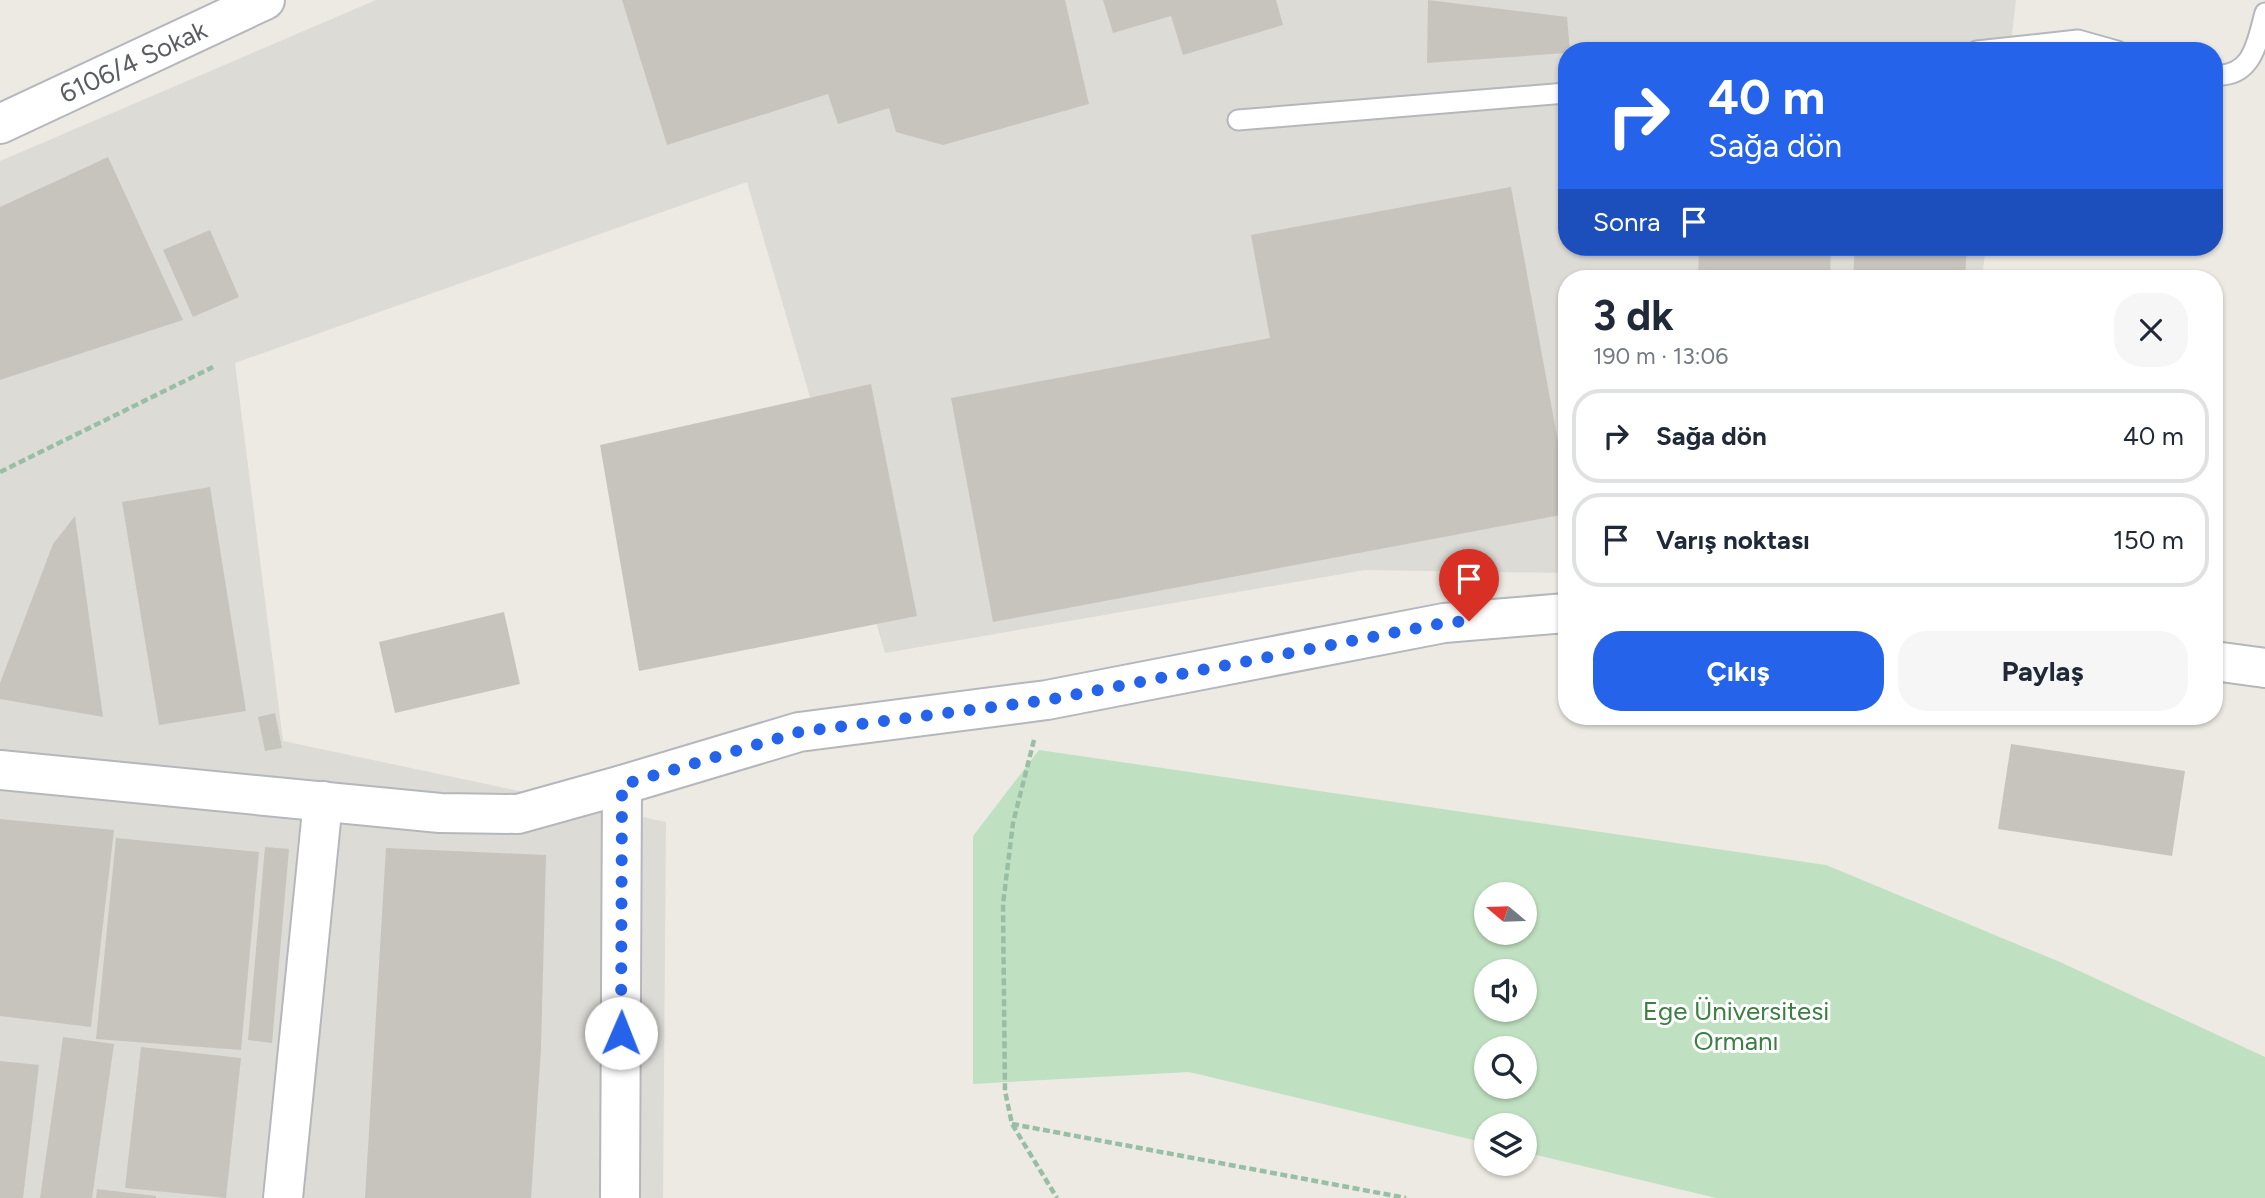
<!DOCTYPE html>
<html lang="tr">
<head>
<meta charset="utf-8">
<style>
  :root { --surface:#fff; --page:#f6f6f7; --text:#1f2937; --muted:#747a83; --line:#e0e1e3; --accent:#2563eb }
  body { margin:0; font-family:Figtree,sans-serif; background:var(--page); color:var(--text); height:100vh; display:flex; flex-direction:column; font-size:26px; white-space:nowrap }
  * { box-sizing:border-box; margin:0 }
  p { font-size:23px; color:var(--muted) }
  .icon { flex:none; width:38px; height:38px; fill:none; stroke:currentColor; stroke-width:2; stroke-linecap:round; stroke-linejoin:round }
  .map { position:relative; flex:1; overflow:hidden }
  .drawer { position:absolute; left:1558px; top:270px; width:665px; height:455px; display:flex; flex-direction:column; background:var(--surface); border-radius:28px; box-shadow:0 2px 5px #0004 }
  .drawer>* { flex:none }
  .banner { position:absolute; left:1558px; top:42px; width:665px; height:214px; border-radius:28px; box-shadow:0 2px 5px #0004; background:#2563eb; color:#fff; overflow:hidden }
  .needle { width:46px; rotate:289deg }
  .buttons { position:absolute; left:1474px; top:882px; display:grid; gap:14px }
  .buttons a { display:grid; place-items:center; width:63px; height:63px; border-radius:50%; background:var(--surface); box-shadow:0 2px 5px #0004; font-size:35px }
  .pin { position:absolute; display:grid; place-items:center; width:60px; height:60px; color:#fff; margin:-72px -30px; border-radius:50% 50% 50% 0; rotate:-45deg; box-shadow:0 0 7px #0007 }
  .pin .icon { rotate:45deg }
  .me { position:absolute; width:77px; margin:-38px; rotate:1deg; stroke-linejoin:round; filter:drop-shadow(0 0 5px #0008) }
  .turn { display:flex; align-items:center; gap:24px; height:147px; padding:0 35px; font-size:32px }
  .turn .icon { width:91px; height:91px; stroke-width:2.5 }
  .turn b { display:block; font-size:49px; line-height:60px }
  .then { display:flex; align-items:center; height:66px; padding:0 35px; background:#0003; gap:14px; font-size:26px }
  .round { display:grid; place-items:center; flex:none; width:74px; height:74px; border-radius:28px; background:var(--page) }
  .overview { display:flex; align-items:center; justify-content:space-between; height:119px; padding:0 35px }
  h1 { font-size:42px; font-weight:700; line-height:52px }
  .cta { display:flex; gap:14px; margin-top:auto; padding:14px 35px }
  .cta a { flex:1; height:80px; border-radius:28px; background:var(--accent); color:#fff; font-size:28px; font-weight:700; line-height:80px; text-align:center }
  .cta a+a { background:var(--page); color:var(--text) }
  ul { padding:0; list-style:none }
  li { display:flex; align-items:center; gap:21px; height:94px; margin:0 14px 10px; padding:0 21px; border:4px solid var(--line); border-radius:28px }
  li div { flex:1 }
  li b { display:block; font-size:26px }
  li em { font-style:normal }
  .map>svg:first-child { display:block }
</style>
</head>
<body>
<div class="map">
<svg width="2265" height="1198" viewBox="0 0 2265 1198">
  <rect width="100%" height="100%" fill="#eceae2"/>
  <path fill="#dddbd6" d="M376,0H2016L2010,51H1566V247H1986L1982,278H1566V573L1365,570L885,653L747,182L235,363L283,741L666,822L663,1198H0V161Z"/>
  <path fill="#c0e1c1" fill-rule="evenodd" d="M1039,750L1826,865L2060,962L2265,1057V1198H1716L1524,1152V1125H1486V1143L1189,1072L973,1084V836ZM1486,894H1524V933H1486ZM1486,971H1524V1010H1486ZM1486,1048H1524V1087H1486Z"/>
  <path fill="#c7c4be" d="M622,0H1065L1089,104L943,145L896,132L889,108L838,124L828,94L667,145Z
    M1103,0H1276L1283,25L1183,55L1171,16L1113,33Z
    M1428,0L1567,17L1570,51H1566V53L1427,63Z
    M108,157L183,320L0,380V207Z
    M1511,187L1566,485V514L993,622L951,398L1270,338L1251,235Z
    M210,230L239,297L193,317L163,250Z
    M1699,247H1831L1830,278H1698Z
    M1855,247H1967L1965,278H1853Z
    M871,384L917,616L639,671L600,445Z
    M210,487L246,711L159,725L122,502Z
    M75,516L103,717L0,699V683L53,544Z
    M504,612L520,684L395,713L379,642Z
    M275,713L282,748L265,751L258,717Z
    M2011,744L2185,771L2172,856L1998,829Z
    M0,819L114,830L91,1027L0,1016Z
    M116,838L259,852L241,1050L96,1039Z
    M265,847L289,849L272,1043L248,1040Z
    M386,848L546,855L541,1049L531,1198H365Z
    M63,1037L114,1044L92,1198H40Z
    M141,1047L241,1058L226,1198L125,1188Z
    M0,1061L39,1065L23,1198H0Z
    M97,1189L156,1196V1198H96Z"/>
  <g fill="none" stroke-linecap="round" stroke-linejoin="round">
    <g stroke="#b4b7bb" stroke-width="23">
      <path id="service" d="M1977,51L2078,40L2117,51
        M2214,75C2253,78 2257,42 2265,13
        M1238,120L1566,93"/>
    </g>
    <g stroke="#b4b7bb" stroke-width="42">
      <g id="minor">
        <path id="s1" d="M0,124L265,0"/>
        <path d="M2214,661L2265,668"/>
        <path d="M0,770L440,813L518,814L622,785L799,732L1047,700L1444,623L1566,613"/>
        <path d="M283,1198L323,801"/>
        <path d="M620,1198L622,785"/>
      </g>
    </g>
    <path stroke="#98bfa5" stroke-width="4.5" stroke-dasharray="7 3.5" stroke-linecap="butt" d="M0,472L213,367
      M1034,740L1013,823L1003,904L1005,1091L1012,1124L1057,1198
      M1012,1124L1406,1198"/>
    <use href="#service" stroke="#fff" stroke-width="19"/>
    <use href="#minor" stroke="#fff" stroke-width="38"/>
  </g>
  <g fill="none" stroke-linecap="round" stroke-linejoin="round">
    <path stroke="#2563eb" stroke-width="12" stroke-dasharray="0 21.6" d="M621,1033L622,785L799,732L1047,700L1444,623L1469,621"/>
  </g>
  <g text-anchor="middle" stroke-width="6" stroke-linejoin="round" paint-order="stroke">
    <g font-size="26" fill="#5a5d61" stroke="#fff">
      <text dy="9" stroke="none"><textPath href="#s1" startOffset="147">6106/4 Sokak</textPath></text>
    </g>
    <g font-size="26" fill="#3b7f41" stroke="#fff">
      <text x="1736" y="1020">Ege Üniversitesi<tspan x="1736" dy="30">Ormanı</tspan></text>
    </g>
  </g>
</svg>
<div class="buttons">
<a><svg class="needle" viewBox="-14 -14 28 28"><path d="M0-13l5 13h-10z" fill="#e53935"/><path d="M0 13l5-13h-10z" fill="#747a83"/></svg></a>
<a><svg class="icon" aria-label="sound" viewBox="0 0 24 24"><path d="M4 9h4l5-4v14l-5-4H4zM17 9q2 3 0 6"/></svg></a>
<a><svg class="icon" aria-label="search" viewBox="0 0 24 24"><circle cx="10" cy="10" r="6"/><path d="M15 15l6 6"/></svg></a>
<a><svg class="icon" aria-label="layers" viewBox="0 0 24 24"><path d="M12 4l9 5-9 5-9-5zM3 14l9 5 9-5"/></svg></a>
</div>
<div class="pin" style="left:1469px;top:621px;background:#d93025"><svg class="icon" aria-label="arrive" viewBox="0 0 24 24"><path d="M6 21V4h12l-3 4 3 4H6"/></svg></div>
<svg class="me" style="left:621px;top:1033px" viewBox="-20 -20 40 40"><circle r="19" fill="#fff"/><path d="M0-13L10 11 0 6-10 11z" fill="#2563eb"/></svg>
<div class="banner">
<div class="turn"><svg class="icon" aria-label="right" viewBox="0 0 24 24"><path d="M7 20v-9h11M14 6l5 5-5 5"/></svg><div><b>40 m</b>Sağa dön</div></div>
<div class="then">Sonra<svg class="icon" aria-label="arrive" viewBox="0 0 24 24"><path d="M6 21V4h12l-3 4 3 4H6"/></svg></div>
</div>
<section class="drawer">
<div class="overview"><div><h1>3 dk</h1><p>190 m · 13:06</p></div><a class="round"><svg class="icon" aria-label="close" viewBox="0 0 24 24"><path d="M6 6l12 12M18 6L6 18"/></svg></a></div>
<ul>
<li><svg class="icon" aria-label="right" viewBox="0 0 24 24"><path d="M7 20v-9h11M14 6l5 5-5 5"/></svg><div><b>Sağa dön</b></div><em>40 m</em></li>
<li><svg class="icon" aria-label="arrive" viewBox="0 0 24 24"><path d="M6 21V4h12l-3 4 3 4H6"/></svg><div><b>Varış noktası</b></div><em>150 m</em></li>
</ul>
<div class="cta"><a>Çıkış</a><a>Paylaş</a></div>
</section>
</div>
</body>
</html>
